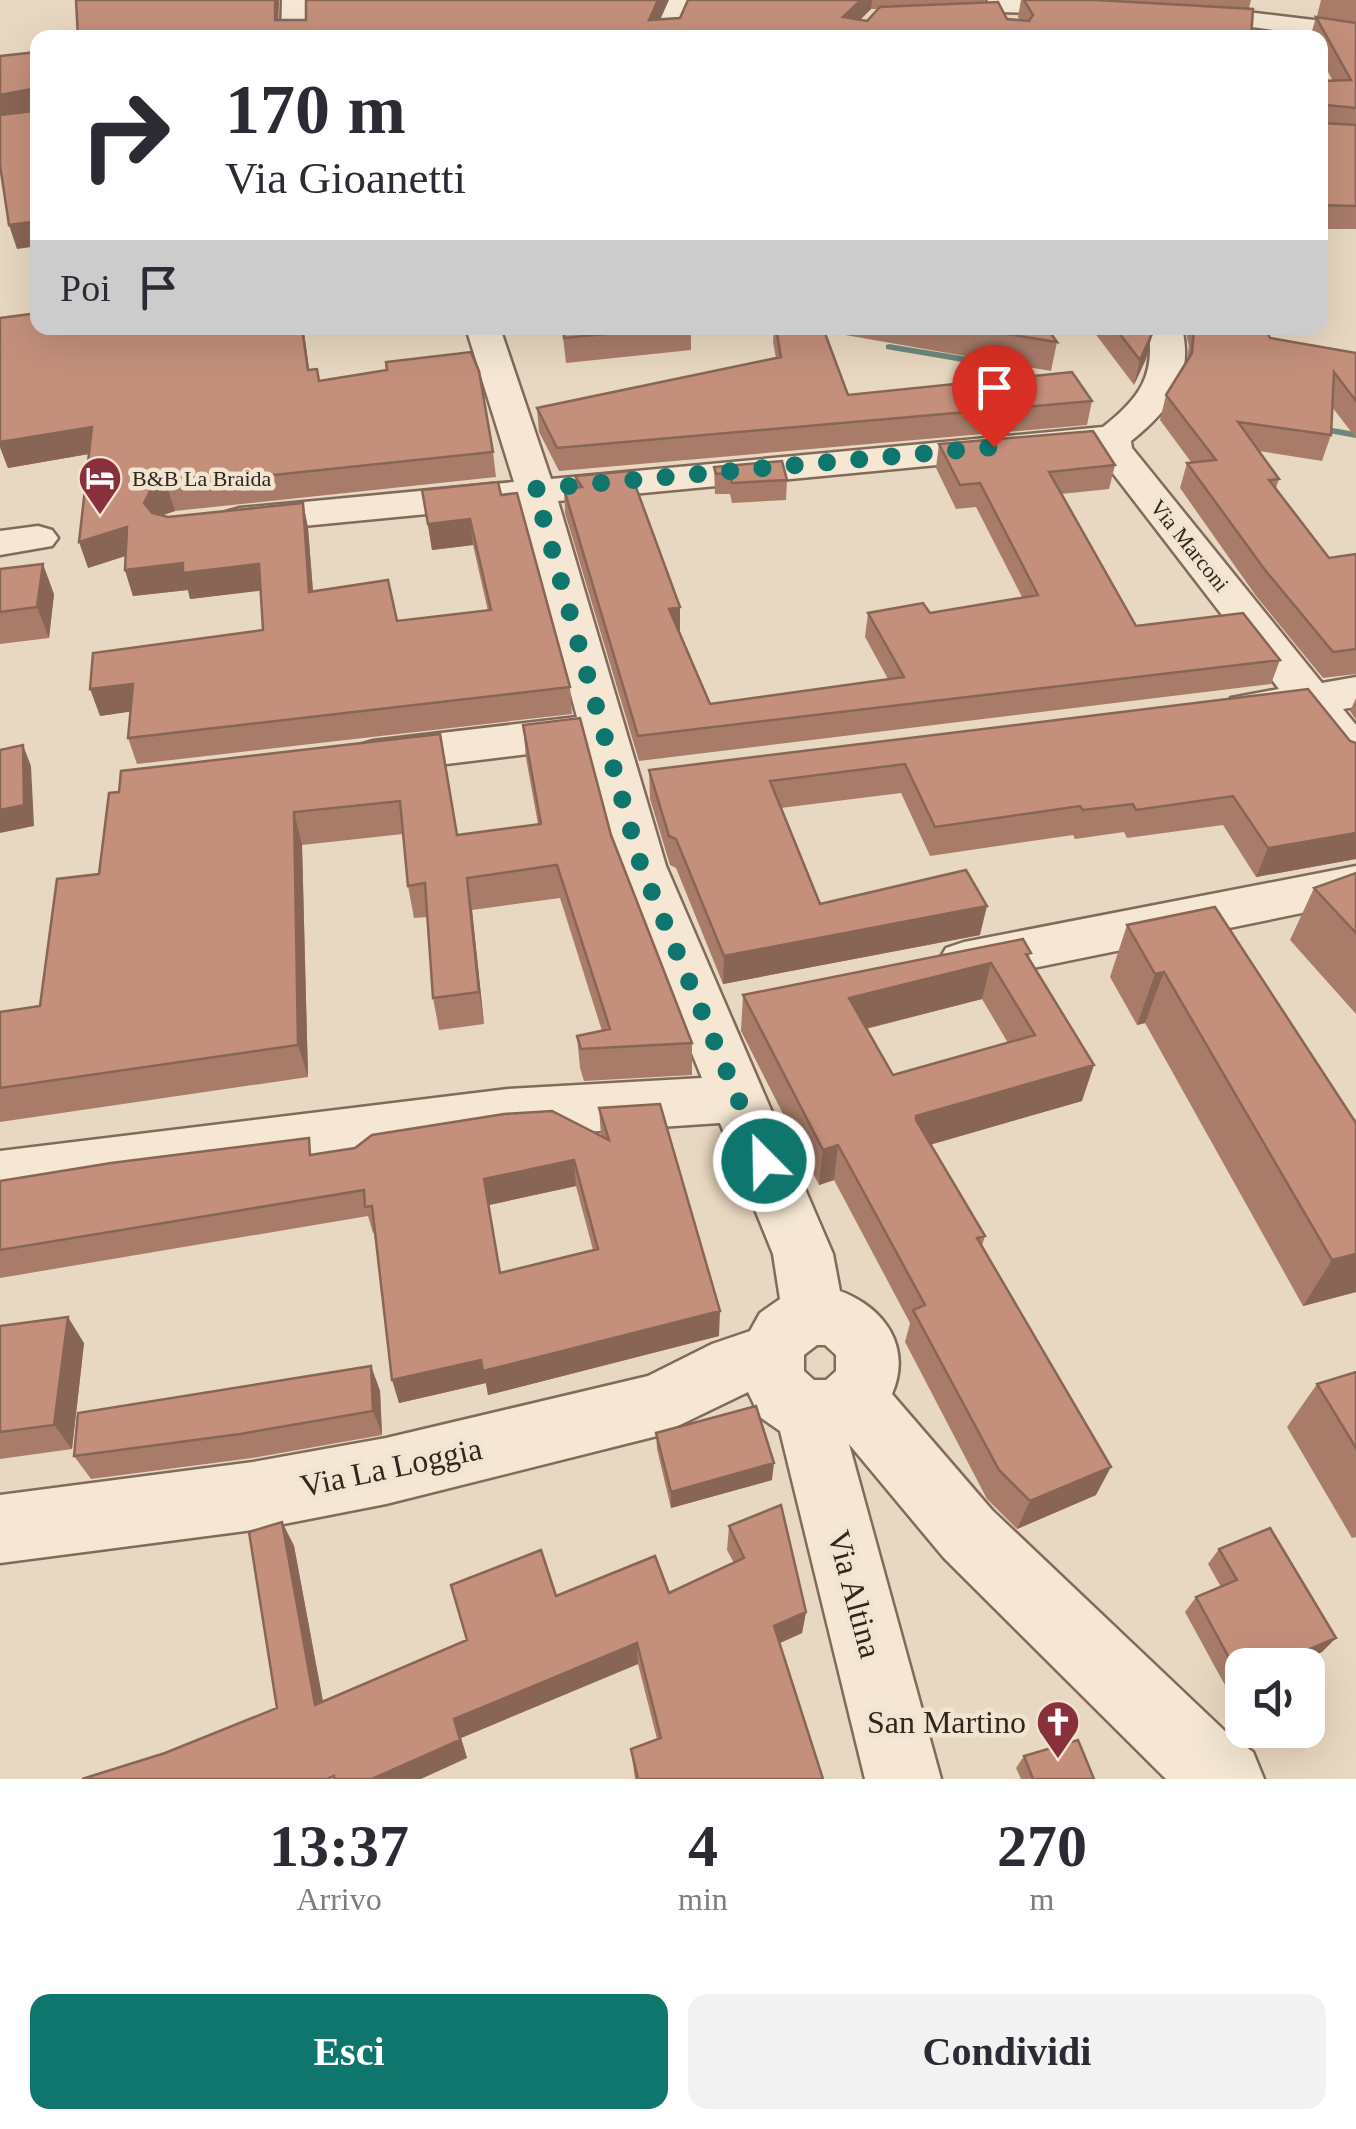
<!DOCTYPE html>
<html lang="it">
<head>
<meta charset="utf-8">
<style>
  :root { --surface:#fff; --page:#f2f2f3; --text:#2b2b33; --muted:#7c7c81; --accent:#0f766e }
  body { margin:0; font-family:Georgia,serif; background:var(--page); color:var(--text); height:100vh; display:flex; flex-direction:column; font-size:38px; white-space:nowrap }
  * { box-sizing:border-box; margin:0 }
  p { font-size:32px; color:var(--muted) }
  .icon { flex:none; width:55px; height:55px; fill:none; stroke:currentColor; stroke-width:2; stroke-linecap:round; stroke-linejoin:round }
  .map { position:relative; height:1779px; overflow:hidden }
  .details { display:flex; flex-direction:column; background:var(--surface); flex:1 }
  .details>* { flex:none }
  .hud { position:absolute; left:30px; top:30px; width:1298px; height:305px; border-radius:20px; box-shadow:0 10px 40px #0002; background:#fff; color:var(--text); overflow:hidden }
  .fabs { position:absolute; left:1225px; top:1648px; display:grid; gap:20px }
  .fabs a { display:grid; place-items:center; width:100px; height:100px; border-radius:20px; background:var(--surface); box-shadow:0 10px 40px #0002; font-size:50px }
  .pin { position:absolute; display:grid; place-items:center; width:85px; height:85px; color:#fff; margin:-102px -42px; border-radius:50% 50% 50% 0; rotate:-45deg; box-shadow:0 0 10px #0007 }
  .pin .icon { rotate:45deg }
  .me { position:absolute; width:110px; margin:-55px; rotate:337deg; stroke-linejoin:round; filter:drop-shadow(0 0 8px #0008) }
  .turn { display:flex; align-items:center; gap:35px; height:210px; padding:0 30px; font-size:45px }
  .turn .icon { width:130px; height:130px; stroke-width:2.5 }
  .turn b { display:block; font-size:70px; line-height:85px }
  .then { display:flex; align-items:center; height:95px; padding:0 30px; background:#0003; gap:20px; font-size:38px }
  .eta { display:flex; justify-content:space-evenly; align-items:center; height:170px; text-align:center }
  .eta b { font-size:60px; font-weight:600; line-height:70px }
  .cta { display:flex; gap:20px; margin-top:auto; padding:20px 30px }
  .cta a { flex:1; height:115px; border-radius:20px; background:var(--accent); color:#fff; font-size:40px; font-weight:600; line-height:115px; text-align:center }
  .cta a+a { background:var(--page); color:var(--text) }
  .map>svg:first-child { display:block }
</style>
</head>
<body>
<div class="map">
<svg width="1356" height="1779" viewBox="0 0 1356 1779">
  <rect width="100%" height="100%" fill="#e9d8c1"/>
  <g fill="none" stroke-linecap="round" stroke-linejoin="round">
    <path fill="#6c897e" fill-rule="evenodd" d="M889,344L980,359L984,362L980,365L886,349V345Z
      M1315,425L1356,432V438L1312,430V426Z"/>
    <g stroke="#816a5b" stroke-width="5">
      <path id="minor" d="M282,0H306L307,38H281Z
        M669,0H693L677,38H652Z
        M988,0H1089L1100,7L1088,14L997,12L988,10L985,5Z
        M1187,5L1356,25V41L1178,17L1175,12L1178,7Z
        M466,328H500L551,479L1103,427C1140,398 1156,375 1148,328H1182C1194,378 1170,410 1131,441L1132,448L1322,683L1356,677V707L1343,709L1356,725V772L1340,767L1300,716L1247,724L1231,720L1225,709L1231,698L1279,689L1095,450L558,501L666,866L833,1254L840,1291C885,1308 912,1347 892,1394L992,1510L1229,1735L1253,1752L1264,1779H1166L944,1558L849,1444L941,1779H865L780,1431L760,1417L748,1392L657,1436L386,1504L253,1530L0,1563V1495L253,1462L386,1438L648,1376L712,1344L750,1331L760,1313L780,1299L773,1254L720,1123L508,1137L0,1201V1151L508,1089L702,1078L616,866L585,747L373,773L357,768L350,757L357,746L373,741L577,717L520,505L240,532L226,528L220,520L226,512L240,508L514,482ZM817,1345H825L836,1355V1371L826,1380H814L804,1371V1355Z
        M38,526L52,530L58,538L52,546L0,555V531Z
        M1356,866V902L964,982L946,976L938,962L946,948L964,942Z"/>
    </g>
    <use href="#minor" fill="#f5e7d4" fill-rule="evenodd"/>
  </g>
  <path fill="#a97c6a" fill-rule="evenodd" d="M667,0L659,19L680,18L688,0H985L983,3L1007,19L1020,20L1018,17L1021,0H1251L1249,8L1251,38L279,20H306ZM871,9H878L867,21L860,20Z
    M1321,0H1356V229H1320V81H1333L1320,57V38H1310L1316,17L1334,20L1317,16Z
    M0,318L38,328H357L304,331L309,370L320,381L493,452L496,477L175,511L162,515L168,517L303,503L308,528L313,591L397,621L488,611L473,545L432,550L422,490L501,495L570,687L572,714L137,764L128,738L130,711L100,716L263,630L261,590L190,599L188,590L133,596L125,570V556L88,568L89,454L8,468L0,447Z
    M562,328H691V350L566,363Z
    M774,328H823L848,395L1092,401L1087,425L559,471L539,432L537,408L776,358L773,342Z
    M845,328H1047L1057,342L1051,371L845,335Z
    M1091,328H1152V334L1146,359L1134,385Z
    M1185,328H1265L1270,338L1356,353V438L1332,407L1331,435L1322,461L1259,451L1279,479L1276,488L1329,558L1356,554V674L1323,678L1256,596L1180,488L1187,463L1191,462L1160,420L1166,395L1187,361L1189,346Z
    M939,444L1115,465L1109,489L1061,494L1136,626L1280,660L1271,684L639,761L565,513L564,489L576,487L575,476L680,631L710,704L888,679L865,637L868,613H930L1022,597L976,507L956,509L936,468Z
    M714,467L787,480L786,500L732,503L730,494H715Z
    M0,569L54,594L49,638L0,644Z
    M1356,698V720L1350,711Z
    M523,725L611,835L692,1043V1075L584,1081L580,1068L577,1036L602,1031L560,898L472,910L484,1024L439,1030L433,998L427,917L414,918L408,886L403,834L302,845L308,1077L0,1122V1012L40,1006L99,874L440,734L457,835L538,824L526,758Z
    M1350,741L1356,743V859L1256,877L1223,825L1127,838L1124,832L1075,839L1073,835L930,856L901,793L781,808L820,904L980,935L723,984L676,868L670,865L650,799L649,770Z
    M1356,873V1014L1290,940L1314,888Z
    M1127,925L1356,1123V1292L1303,1306L1145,1023L1137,1025L1110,977Z
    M1023,939L1082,1101L930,1144L985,1236L982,1246L1096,1495L1017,1529L987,1499L905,1342L910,1323L834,1180L819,1185L741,1031L743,995ZM982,999L1008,1043L893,1075L866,1029Z
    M599,1108L719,1336L488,1395L486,1383L399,1403L375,1232L373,1233L368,1216L0,1278V1181L314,1154L601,1136ZM576,1186L593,1250L500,1273L489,1205Z
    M0,1326L84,1343L72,1449L0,1459Z
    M371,1366L380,1391L382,1435L252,1458L91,1479L74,1456Z
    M1356,1372V1537L1352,1538L1287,1427L1317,1384Z
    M656,1433L772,1480L671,1508L657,1449Z
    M282,1522L294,1546L323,1701L467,1640L556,1596L669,1593L734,1563L727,1550L729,1526L806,1612L802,1633L780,1643L823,1779H635L631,1749L657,1739L638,1664L461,1738L467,1758L165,1753L277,1708Z
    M1219,1549L1322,1652L1309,1657L1312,1662L1308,1666V1665H1242V1695L1227,1689L1185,1612L1196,1597L1221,1587L1208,1564Z
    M1024,1756L1094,1779H1021L1016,1768Z"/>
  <path fill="#896556" d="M275,0H279L278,38L275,20Z
    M658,0H667L651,38L649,20Z
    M861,0H872L871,9L841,38L843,17Z
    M31,89L38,111L0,118V95Z
    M38,221V246L17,249L9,225Z
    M302,328H303L313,396L308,370Z
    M1152,334L1146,359L1134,385L1140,360Z
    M92,427L100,452L8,468L0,447V442Z
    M167,486L175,511L158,517L152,529L144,503L150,491Z
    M303,503L308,528L315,618L309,592Z
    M470,519L473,545L432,550L428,524Z
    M127,527L135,553L88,568L79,542Z
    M183,563L259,564L266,590L190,599L188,590L133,596L125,570Z
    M43,564L54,594L49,638L37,607Z
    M680,607V631L669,633V609Z
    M133,684L142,710L100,716L90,689Z
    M23,745L31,766L34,826L0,833V810Z
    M294,812L302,845L308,1077L298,1045Z
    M1356,833V859L1256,877L1268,848Z
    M467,878L472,910L484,1024L479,992Z
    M987,906L980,935L723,984L724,956Z
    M991,963L982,999L844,1034L849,998Z
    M1164,972L1145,1023L1137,1025L1155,974Z
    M1094,1065L1082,1101L909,1151L916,1116Z
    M838,1145L834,1180L819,1185L823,1150Z
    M574,1160L576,1186L489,1205L484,1179Z
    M1356,1254V1292L1303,1306L1332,1260Z
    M720,1311L719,1336L488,1395L486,1383L399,1403L392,1380L481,1360Z
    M68,1317L84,1343L72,1449L54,1425Z
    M371,1366L380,1391L382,1435L373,1411Z
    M774,1463L772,1480L671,1508V1492Z
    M1111,1467L1096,1495L1017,1529L1030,1501Z
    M282,1522L294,1546L327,1724L315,1705Z
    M806,1612L802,1633L771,1647L774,1626Z
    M1336,1638L1322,1652L1292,1664L1305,1651Z
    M637,1643L638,1664L461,1738L467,1758L421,1779H372L454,1719Z"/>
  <path fill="#c4907b" stroke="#896556" stroke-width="2.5" fill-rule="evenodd" d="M76,0H275V20H306V0H658L649,20L680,18L688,0H861L843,17L867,21L880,7L998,2L1007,19L1029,21L1033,15L1024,0H1096L1253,9L1251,38H78Z
    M1316,17L1356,23V108L1327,105L1324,123L1356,125V206L1320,205V81L1351,80Z
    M38,52V221L9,225L0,165V115L34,111L35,93L31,89L0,95V56Z
    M38,313V328H302L308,370L317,369L319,381L387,370L386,362L471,352L479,371L493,452L167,486L150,491L144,503L152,513L168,517L303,503L309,592L388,580L397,621L491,610L470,519L428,524L422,490L498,482L501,495L517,493L570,687L128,738L133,684L90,689L93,653L263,630L259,564L183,573V563L125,570L127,527L79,542L92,427L0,442V318Z
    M563,328H670L564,338Z
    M776,328H823L848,395L1072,372L1092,401L557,448L537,408L781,357Z
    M969,328H1047L1057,342Z
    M1115,328H1152V334L1140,360Z
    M1194,328H1265L1270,338L1356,353V401L1334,372L1331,435L1238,422L1279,479L1269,480L1329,558L1356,554V649L1333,652L1265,570L1187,463L1216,460L1166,395L1192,353Z
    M1093,431L1115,465L1049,472L1136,626L1243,613L1280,660L638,736L564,489L582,487L575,476L630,471L680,607L669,609L710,704L904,677L868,613L923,603L930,613L1038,595L980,483L960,485L939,444Z
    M782,461L787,480L732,483L730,473L716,474L714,467Z
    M43,564L37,607L0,612V569Z
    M1308,689L1350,741L1356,743V833L1268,848L1233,796L1136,810L1133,804L1083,810L1080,806L935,827L905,764L770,781L820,904L966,870L987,906L724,956L676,839L669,836L649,770Z
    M580,718L611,835L692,1043L581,1049L577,1036L610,1029L557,865L467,878L479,992L433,998L425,883L408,886L400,801L294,812L298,1045L0,1088V1012L40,1006L57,879L99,874L109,793L119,792L121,771L440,734L457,835L541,824L523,725Z
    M23,745L24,805L0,810V750Z
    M1356,873V933L1314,888Z
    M1215,907L1356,1123V1254L1332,1260L1164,972L1155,974L1127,925Z
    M1023,939L1031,953L1026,954L1094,1065L916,1116V1120L985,1236L977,1238L1111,1467L1030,1501L999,1470L913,1310L925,1305L838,1145L823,1150L743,995ZM991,963L1035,1035L893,1075L849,998Z
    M660,1104L720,1311L483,1371L481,1360L392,1380L372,1206L365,1207L364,1190L0,1250V1181L111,1163L309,1138L310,1155L355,1148L372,1135L504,1114L552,1111L609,1140L599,1108ZM574,1160L598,1249L500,1273L484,1179Z
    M68,1317L54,1425L0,1432V1326Z
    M371,1366L373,1411L240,1434L74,1456L78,1413Z
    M1356,1372V1448L1317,1384Z
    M756,1406L774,1463L671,1492L656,1433Z
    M781,1505L806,1612L774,1626L823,1779H638L631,1749L661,1738L637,1643L454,1719L460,1740L372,1779H334V1776L327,1779H82L165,1753L277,1708L249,1532L282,1522L315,1705L467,1640L451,1585L541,1550L556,1596L655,1556L669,1593L744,1558L729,1526Z
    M1270,1528L1336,1638L1305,1651L1312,1662L1305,1665H1242V1677L1239,1676L1196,1597L1237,1580L1219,1549Z
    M1078,1740L1094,1779H1033L1024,1756Z"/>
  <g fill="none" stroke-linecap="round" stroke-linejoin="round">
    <path stroke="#0f766e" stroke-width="18" stroke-dasharray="0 32.4" d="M764,1161L641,866L535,489L994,447"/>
  </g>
  <defs>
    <g id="hotel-pin" transform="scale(2.25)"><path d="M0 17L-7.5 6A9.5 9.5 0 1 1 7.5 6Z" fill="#8a303c" stroke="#f1e4d0"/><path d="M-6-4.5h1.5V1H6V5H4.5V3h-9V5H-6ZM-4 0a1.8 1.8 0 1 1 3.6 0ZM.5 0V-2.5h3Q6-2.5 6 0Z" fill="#fff"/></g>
    <g id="church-pin" transform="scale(2.25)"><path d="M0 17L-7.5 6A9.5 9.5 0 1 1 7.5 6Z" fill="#8a303c" stroke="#f1e4d0"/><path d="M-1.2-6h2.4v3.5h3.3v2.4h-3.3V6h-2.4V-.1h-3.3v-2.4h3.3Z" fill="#fff"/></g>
  </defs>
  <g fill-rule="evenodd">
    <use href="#hotel-pin" x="100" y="478"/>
    <use href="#church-pin" x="1058" y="1722"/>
  </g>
  <g text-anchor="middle" stroke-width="9" stroke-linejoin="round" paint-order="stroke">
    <g font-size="22" fill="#32251d" stroke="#f1e4d0" text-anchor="start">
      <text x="132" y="486">B&amp;B La Braida</text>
    </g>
    <g font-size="22" fill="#32251d" stroke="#f1e4d0">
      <text transform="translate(1190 545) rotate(51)" y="8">Via Marconi</text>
    </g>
    <g font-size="32" fill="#32251d" stroke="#f1e4d0">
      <text transform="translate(391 1467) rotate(-12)" y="11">Via La Loggia</text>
      <text transform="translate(855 1594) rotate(75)" y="11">Via Altina</text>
    </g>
    <g font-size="32" fill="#32251d" stroke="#f1e4d0" text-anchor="end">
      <text x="1026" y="1733">San Martino</text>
    </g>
  </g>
</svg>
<div class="fabs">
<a><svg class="icon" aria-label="sound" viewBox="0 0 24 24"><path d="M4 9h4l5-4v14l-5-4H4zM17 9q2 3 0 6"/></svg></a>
</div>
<div class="pin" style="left:994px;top:447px;background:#d93025"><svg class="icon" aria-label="arrive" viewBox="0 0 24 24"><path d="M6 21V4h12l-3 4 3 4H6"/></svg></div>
<svg class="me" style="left:764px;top:1161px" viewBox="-20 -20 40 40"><circle r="17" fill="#0f766e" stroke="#fff" stroke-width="3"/><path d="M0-11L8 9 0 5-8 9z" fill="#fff"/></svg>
<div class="hud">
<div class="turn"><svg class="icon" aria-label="right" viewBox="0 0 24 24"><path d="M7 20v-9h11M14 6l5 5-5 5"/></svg><div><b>170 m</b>Via Gioanetti</div></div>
<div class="then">Poi<svg class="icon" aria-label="arrive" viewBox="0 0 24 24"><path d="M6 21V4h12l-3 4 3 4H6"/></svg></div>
</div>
</div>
<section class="details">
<div class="eta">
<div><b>13:37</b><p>Arrivo</p></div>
<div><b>4</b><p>min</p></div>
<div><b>270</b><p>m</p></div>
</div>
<div class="cta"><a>Esci</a><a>Condividi</a></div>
</section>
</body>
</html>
